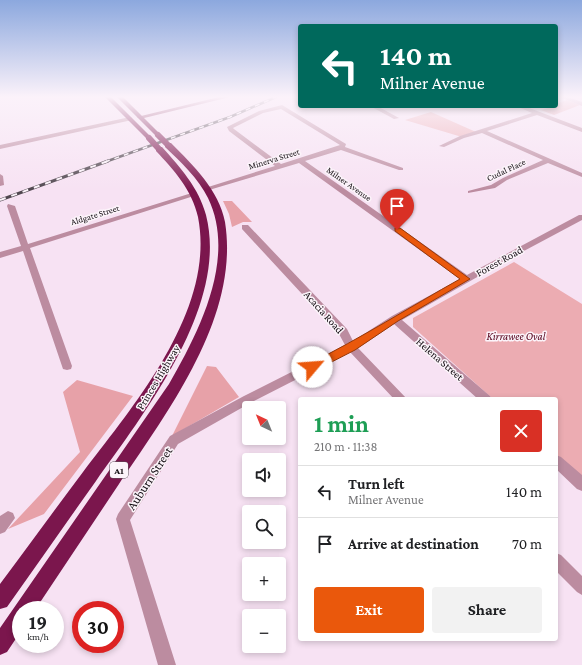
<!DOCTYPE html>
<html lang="en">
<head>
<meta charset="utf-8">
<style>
  :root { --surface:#fff; --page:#f2f2f2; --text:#202124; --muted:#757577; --line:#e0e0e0; --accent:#ea580c }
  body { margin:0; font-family:"Crimson Pro",serif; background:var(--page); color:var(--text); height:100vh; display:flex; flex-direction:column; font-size:15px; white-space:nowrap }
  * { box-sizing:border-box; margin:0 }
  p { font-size:13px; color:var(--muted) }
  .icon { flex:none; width:22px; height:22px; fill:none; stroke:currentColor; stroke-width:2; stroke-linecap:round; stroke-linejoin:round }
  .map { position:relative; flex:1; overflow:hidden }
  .drawer { position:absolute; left:298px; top:397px; width:260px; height:244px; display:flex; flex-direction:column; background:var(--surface); border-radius:4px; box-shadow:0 2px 6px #0003 }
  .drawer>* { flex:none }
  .hud { position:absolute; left:298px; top:24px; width:260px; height:84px; border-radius:4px; box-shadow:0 2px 6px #0003; background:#00695c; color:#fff; overflow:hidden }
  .needle { width:26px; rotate:317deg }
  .tools { position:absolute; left:242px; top:401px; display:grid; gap:8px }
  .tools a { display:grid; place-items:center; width:44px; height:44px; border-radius:4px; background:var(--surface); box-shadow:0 2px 6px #0003; font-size:20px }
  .speed { position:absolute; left:12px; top:601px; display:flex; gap:8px; font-size:20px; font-weight:700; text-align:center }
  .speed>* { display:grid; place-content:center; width:52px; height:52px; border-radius:50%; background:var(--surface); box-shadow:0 2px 6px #0003; line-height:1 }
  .speed small { font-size:10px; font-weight:400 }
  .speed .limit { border:6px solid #d22; background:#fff; color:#111 }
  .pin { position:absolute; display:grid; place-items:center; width:34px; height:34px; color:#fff; margin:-41px -17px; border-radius:50% 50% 50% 0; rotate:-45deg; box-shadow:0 0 4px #0007 }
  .pin .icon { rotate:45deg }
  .me { position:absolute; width:44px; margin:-22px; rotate:63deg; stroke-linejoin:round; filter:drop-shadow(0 0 3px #0008) }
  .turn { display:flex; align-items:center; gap:14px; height:84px; padding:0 16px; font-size:18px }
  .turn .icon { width:52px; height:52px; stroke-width:2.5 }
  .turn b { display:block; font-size:28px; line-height:34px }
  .round { display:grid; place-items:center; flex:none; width:42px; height:42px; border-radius:4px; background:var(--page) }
  .head { display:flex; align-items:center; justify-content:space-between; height:68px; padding:0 16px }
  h1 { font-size:24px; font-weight:700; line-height:30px; color:#1e9e55 }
  .cta { display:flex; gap:8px; margin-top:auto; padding:8px 16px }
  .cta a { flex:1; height:46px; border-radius:4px; background:var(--accent); color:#fff; font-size:16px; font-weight:700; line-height:46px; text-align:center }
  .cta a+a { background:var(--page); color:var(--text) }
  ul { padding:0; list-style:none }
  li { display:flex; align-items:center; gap:12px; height:52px; padding:0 16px; border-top:1px solid var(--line) }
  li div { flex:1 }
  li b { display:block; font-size:15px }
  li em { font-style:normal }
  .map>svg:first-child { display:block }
</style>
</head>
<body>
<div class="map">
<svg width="582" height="665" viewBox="0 0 582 665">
  <rect width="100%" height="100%" fill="#f7e2f3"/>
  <path fill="#ecacb2" d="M431,112L476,132L462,137L405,120Z
    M514,262L582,304V480L556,456V399H493L413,327V318Z"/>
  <path fill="#e7a1a8" d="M567,100L580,105L554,115L541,110L556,106V104Z
    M223,201H232L252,222H243L232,227L229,214Z
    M207,366L216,367L239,397L172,436Z
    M77,380L133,396L44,514L8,529L80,452L63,392Z"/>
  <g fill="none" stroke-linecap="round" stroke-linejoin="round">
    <path fill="#bc8ca0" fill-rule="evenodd" d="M560,97H567L582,102V106Z
      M282,105L346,144L345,147L403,168V170H399L341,150L305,161L467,275L579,215H582V220L507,260L402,320L490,396L492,399H478L394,324L358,348L407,399H394L350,352L252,402L178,444L130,520L176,665H158L116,519L118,514L170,436L244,396L345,345L339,334L242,229V225H248L347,329L353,341L392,316L460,279L299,163L209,190H205V188L275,166L229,131L227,127L259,111ZM281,109L340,145L281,164L234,129L233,128L263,113Z
      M370,106H377L399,118L394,119Z
      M516,106H524L582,128V132L537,115L487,131L582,173V177L548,163L507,180L495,188L468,193V191L491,185L503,178L543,160L482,133L464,138L444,147L439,146L460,136L532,113Z
      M130,117L132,118V120L0,149V145Z
      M0,174L3,176L4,185L0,186Z
      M195,192L197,193V195L30,248L72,366L71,369L67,370L63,369L23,251L0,258V252L21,246L7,206L8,204L15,206L28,244Z
      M556,455L561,457L582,475V491L577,489L556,469Z
      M8,511L13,513L15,518L5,532L0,534V516Z
      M556,553L561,555L582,576V595L577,592L556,571Z"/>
    <path fill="#8e3b63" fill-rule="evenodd" d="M219,97H230L140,119L137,117Z"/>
    <path fill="#7b164d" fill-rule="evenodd" d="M105,97H111L151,137V139H147Z
      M117,97H123L160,134V136H156Z
      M165,143H171C193,165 219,190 225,222C240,316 169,410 119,484C91,526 63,568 35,610H21V631L7,652L0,655V628L169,384C199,332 237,258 208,198C198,178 181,162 165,147Z
      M156,147H162C180,167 199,188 206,215C229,305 145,412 96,481C66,523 37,565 7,607L0,609V584C28,547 55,509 83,472C135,404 216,309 198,217C192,190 174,170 156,151Z"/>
    <g stroke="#50474f" stroke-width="2.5">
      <path id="rail-far1" d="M105,162L230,117L276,97"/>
    </g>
    <g stroke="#50474f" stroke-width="3">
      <path id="rail" d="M0,200L108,161"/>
    </g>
    <use href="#rail-far1" stroke="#fcf4fa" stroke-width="1.5" stroke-dasharray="5" stroke-linecap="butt"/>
    <use href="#rail" stroke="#fcf4fa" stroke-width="2" stroke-dasharray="6" stroke-linecap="butt"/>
    <path stroke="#7b164d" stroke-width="6" d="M158,135L168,145
      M149,138L159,149"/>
  </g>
  <linearGradient id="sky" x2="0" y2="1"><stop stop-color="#8ca8de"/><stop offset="0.51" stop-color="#fbf2fa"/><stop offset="1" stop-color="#fbf2fa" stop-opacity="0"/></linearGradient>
  <rect width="582" height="190" fill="url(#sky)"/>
  <path fill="#ea580c" stroke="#983908" d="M395,228H400L470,279L398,321L355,350L316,370H309L308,367L309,364C361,338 410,307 460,279L395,231Z"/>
  <g text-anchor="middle" stroke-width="3" stroke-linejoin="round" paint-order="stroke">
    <g font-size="9" fill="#161015" stroke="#fcf4fa">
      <text transform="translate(274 159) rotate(-17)" y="3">Minerva Street</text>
      <text transform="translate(506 170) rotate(-25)" y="3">Cudal Place</text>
      <text transform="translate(349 184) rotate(35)" y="3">Milner Avenue</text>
      <text transform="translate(95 215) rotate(-17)" y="3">Aldgate Street</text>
    </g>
    <rect fill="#fcf4fa" stroke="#5b545a" stroke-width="1" x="110" y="462" width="18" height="16" rx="3"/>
    <g font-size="10" font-weight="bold" fill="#161015">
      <text x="119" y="474">A1</text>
    </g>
    <g font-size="11" fill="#161015" stroke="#fcf4fa">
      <text transform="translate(499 261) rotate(-29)" y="4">Forest Road</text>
      <text transform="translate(324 312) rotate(48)" y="4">Acacia Road</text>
      <text transform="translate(440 359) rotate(41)" y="4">Helena Street</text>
      <text transform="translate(158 377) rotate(-59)" y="4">Princes Highway</text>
    </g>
    <g font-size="11" font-style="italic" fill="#54001a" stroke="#fcf4fa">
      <text x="516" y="340">Kirrawee Oval</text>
    </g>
    <g font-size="13" fill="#161015" stroke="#fcf4fa">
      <text transform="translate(149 478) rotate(-57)" y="5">Auburn Street</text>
    </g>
  </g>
</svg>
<div class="tools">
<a><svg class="needle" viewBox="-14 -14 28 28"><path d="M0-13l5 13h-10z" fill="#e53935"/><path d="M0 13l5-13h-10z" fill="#757577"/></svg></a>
<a><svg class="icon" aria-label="sound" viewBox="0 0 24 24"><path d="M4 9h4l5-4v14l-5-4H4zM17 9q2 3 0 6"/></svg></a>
<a><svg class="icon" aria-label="search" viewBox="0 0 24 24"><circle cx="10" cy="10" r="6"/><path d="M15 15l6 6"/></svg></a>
<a>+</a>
<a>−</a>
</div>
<div class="speed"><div>19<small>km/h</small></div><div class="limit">30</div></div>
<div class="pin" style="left:397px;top:230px;background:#d93025"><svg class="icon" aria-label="arrive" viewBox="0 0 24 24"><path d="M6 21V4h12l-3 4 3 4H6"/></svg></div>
<svg class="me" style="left:312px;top:367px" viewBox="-20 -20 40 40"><circle r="19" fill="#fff"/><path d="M0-13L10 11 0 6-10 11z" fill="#ea580c"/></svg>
<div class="hud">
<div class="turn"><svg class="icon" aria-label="left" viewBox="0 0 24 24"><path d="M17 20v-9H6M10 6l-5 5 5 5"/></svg><div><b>140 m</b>Milner Avenue</div></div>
</div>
<section class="drawer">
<div class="head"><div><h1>1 min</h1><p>210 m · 11:38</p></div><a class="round" style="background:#d93025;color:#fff"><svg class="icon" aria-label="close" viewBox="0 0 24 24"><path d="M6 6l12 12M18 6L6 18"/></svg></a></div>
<ul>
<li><svg class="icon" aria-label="left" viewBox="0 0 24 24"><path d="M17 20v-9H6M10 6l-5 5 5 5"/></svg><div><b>Turn left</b><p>Milner Avenue</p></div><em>140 m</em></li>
<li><svg class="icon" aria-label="arrive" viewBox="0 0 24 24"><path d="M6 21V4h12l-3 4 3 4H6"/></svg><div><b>Arrive at destination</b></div><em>70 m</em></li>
</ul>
<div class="cta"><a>Exit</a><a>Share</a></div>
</section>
</div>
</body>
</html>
